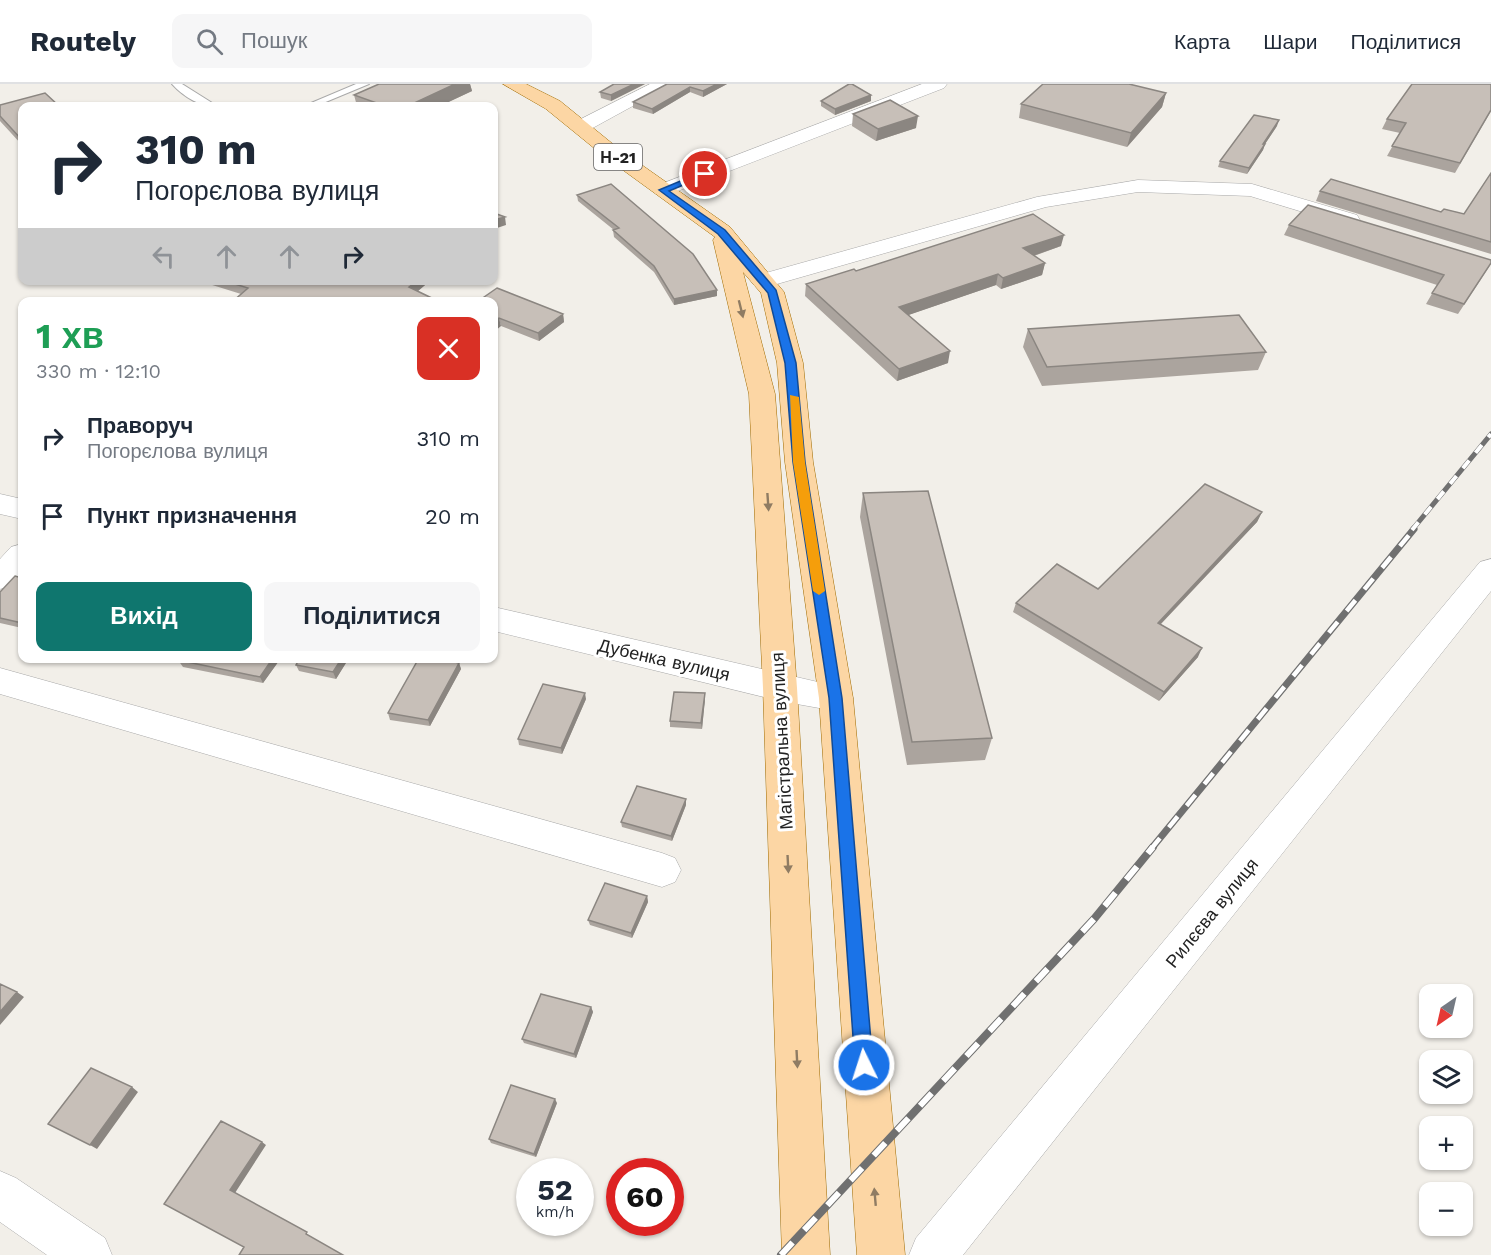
<!DOCTYPE html>
<html lang="uk">
<head>
<meta charset="utf-8">
<style>
  :root { --surface:#fff; --page:#f6f6f7; --text:#1f2937; --muted:#747a83; --line:#e0e1e3; --accent:#0f766e }
  body { margin:0; font-family:"Work Sans",sans-serif; background:var(--page); color:var(--text); height:100vh; display:flex; flex-direction:column; font-size:22px; white-space:nowrap }
  * { box-sizing:border-box; margin:0 }
  p { font-size:20px; color:var(--muted) }
  .icon { flex:none; width:33px; height:33px; fill:none; stroke:currentColor; stroke-width:2; stroke-linecap:round; stroke-linejoin:round }
  .map { position:relative; flex:1; overflow:hidden }
  .panel { position:absolute; left:18px; top:213px; width:480px; height:366px; display:flex; flex-direction:column; background:var(--surface); border-radius:12px; box-shadow:0 2px 4px #0004 }
  .panel>* { flex:none }
  .hud { position:absolute; left:18px; top:18px; width:480px; height:183px; border-radius:12px; box-shadow:0 2px 4px #0004; background:#fff; color:var(--text); overflow:hidden }
  .needle { width:39px; rotate:214deg }
  .tools { position:absolute; left:1419px; top:900px; display:grid; gap:12px }
  .tools a { display:grid; place-items:center; width:54px; height:54px; border-radius:12px; background:var(--surface); box-shadow:0 2px 4px #0004; font-size:30px }
  .speed { position:absolute; left:516px; top:1074px; display:flex; gap:12px; font-size:30px; font-weight:700; text-align:center }
  .speed>* { display:grid; place-content:center; width:78px; height:78px; border-radius:50%; background:var(--surface); box-shadow:0 2px 4px #0004; line-height:1 }
  .speed small { font-size:15px; font-weight:400 }
  .speed .limit { border:9px solid #d22; background:#fff; color:#111 }
  .pin { position:absolute; display:grid; place-items:center; width:51px; height:51px; color:#fff; margin:-26px; border:3px solid #fff; border-radius:50%; box-shadow:0 2px 6px #0007 }
  .me { position:absolute; width:66px; margin:-33px; rotate:356deg; stroke-linejoin:round; filter:drop-shadow(0 0 4px #0008) }
  .turn { display:flex; align-items:center; gap:21px; height:126px; padding:0 18px; font-size:27px }
  .turn .icon { width:78px; height:78px; stroke-width:2.5 }
  .turn b { display:block; font-size:42px; line-height:51px }
  .lanes { display:flex; align-items:center; height:57px; padding:0 18px; background:#0003; justify-content:center; gap:30px; direction:ltr }
  .lanes .off { opacity:.35 }
  .round { display:grid; place-items:center; flex:none; width:63px; height:63px; border-radius:12px; background:var(--page) }
  .headline { display:flex; align-items:center; justify-content:space-between; height:102px; padding:0 18px }
  h1 { font-size:36px; font-weight:700; line-height:45px; color:#1e9e55 }
  .cta { display:flex; gap:12px; margin-top:auto; padding:12px 18px }
  .cta a { flex:1; height:69px; border-radius:12px; background:var(--accent); color:#fff; font-size:24px; font-weight:700; line-height:69px; text-align:center }
  .cta a+a { background:var(--page); color:var(--text) }
  ul { padding:0; list-style:none }
  li { display:flex; align-items:center; gap:18px; height:78px; padding:0 18px }
  li div { flex:1 }
  li b { display:block; font-size:22px }
  li em { font-style:normal }
  header { display:flex; align-items:center; gap:36px; box-sizing:border-box; height:84px; padding:0 30px; background:var(--surface); border-bottom:2px solid var(--line) }
  header strong { font-size:28px }
  nav { display:flex; gap:33px; margin-inline-start:auto; font-size:21px }
  .search { width:420px; height:54px; background:var(--page); display:flex; align-items:center; gap:15px; box-sizing:border-box; padding:0 21px; border-radius:12px; color:var(--muted); font-size:22px }
  .map>svg:first-child { display:block }
</style>
</head>
<body>
<header>
<strong>Routely</strong>
<div class="search"><svg class="icon" aria-label="search" viewBox="0 0 24 24"><circle cx="10" cy="10" r="6"/><path d="M15 15l6 6"/></svg>Пошук</div>
<nav><a>Карта</a><a>Шари</a><a>Поділитися</a></nav>
</header>
<div class="map">
<svg width="1491" height="1171" viewBox="0 0 1491 1171">
  <rect width="100%" height="100%" fill="#f2efe9"/>
  <g fill="none" stroke-linecap="round" stroke-linejoin="round">
    <g stroke="#a9a9a9" stroke-width="2">
      <path id="service" d="M172,0H182L217,22C201,24 183,12 172,0Z
        M356,0H369L316,22H304Z"/>
    </g>
    <g stroke="#a9a9a9" stroke-width="1">
      <path id="minor" d="M650,0H673L589,46H575L572,42L575,38Z
        M922,0H947L944,4L670,110H656L653,106L656,102Z
        M1138,96L1252,100L1357,131L1360,136L1357,141L1349,142L1250,112L1138,108L1046,123L763,204L755,202L751,197L755,192L1037,113Z
        M0,410L22,415V435L0,430Z
        M22,460V489L11,502L0,505V475L11,463Z
        M1491,475V507L963,1171H909L916,1154L1480,478Z
        M494,523L848,605L853,614L848,623L836,627L780,617L494,547Z
        M0,584L662,769L675,774L681,786L675,798L662,803L0,610Z
        M0,1087L16,1094L105,1154L112,1171H47L0,1138Z"/>
    </g>
    <g stroke="#a06b00" stroke-width="1">
      <path id="primary" d="M503,0H526L560,17L619,65L730,143L784,208L803,279L813,378L853,614L905,1171H857L819,614L785,378L777,279L761,209L743,188L775,310L797,604L830,1171H782L763,604L749,310L713,156L715,153L605,73L546,25Z"/>
    </g>
    <use href="#service" fill="#fff" fill-rule="evenodd"/>
    <use href="#minor" fill="#fff" fill-rule="evenodd"/>
    <use href="#primary" fill="#fcd6a4" fill-rule="evenodd"/>
    <g stroke="#707070" stroke-width="5">
      <path id="rail-far2" d="M1412,446L1491,350"/>
    </g>
    <g stroke="#707070" stroke-width="7">
      <path id="rail-far1" d="M1151,765L1414,445"/>
    </g>
    <g stroke="#707070" stroke-width="8">
      <path id="rail" d="M781,1171L1094,835L1153,763"/>
    </g>
    <use href="#rail-far2" stroke="#fff" stroke-width="4" stroke-dasharray="10" stroke-linecap="butt"/>
    <use href="#rail-far1" stroke="#fff" stroke-width="4.5" stroke-dasharray="14" stroke-linecap="butt"/>
    <use href="#rail" stroke="#fff" stroke-width="6" stroke-dasharray="17" stroke-linecap="butt"/>
  </g>
  <path fill="#aba49e" d="M379,0H470L472,7L440,22H357L354,11Z
    M614,0H645L611,17L601,14L600,8Z
    M667,0H727L703,13L690,8L653,30L633,24V18Z
    M1166,9L1162,23L1127,63L1019,34L1021,20Z
    M871,11V17L835,31L821,22V17Z
    M0,21L22,22V61L0,37Z
    M1491,27L1455,89L1387,72L1400,49L1382,45L1387,35Z
    M853,30L916,44L876,57L852,42Z
    M1277,42L1265,60L1263,66L1247,90L1218,83L1220,77Z
    M1491,89V170L1316,117L1320,107L1441,128L1464,130Z
    M577,111L717,206V212L674,221L654,188L614,153L613,146H614L578,117Z
    M1289,141L1491,180L1458,230L1426,220L1437,201L1284,151Z
    M1061,162L1034,172L1045,179L1042,191L1001,205L996,201L908,231L948,279L897,297L805,212L806,200L856,187Z
    M208,196H431L418,207L241,210L209,200Z
    M494,218L563,230L564,238L539,257L501,242Z
    M1028,245L1266,268L1258,286L1042,302L1023,263Z
    M863,409L992,654L985,676L907,681L860,433Z
    M1262,428L1257,438L1161,540L1198,573L1159,617L1013,528L1016,519L1098,505Z
    M22,494V544L0,539V508Z
    M180,574H281L263,599L183,583L178,576Z
    M300,574H349L336,595L299,587L296,581Z
    M459,579L461,585L430,642L390,636L388,629Z
    M705,609V615L702,645L670,643V637Z
    M586,615L562,670L519,661L518,655Z
    M686,721L672,757L622,743L621,738Z
    M647,812L648,818L632,854L590,841L588,836Z
    M591,923L593,928L576,974L524,959L522,955Z
    M557,1019L536,1073L491,1059L489,1055Z"/>
  <path fill="#8b8681" d="M455,0H470L472,7L440,22H408Z
    M634,0H645L611,17V11Z
    M717,0H727L703,13V7Z
    M690,3V8L653,30L652,25Z
    M1166,9L1162,23L1127,63L1131,49Z
    M871,11V17L835,31V25Z
    M918,32L916,44L876,57L878,45Z
    M1279,36L1277,42L1261,66L1263,60Z
    M1265,60L1263,66L1247,90L1249,84Z
    M505,133L506,141L494,145V136Z
    M1064,151L1061,162L1021,176L1023,164Z
    M1045,179L1042,191L1001,205L1003,194Z
    M998,190L996,201L897,235L899,223Z
    M418,196H431L412,212L409,203Z
    M717,206V212L674,221V215Z
    M563,230L564,238L539,257L538,249Z
    M499,234L501,242L494,248V238Z
    M950,267L948,279L897,297L899,285Z
    M1262,428L1257,438L1153,548L1158,539Z
    M1202,564L1198,573L1159,617L1164,608Z
    M273,574H281L263,599L260,593Z
    M342,574H349L336,595L333,588Z
    M459,579L461,585L430,642L428,636Z
    M585,609L586,615L562,670L561,664Z
    M705,609V615L702,645L701,639Z
    M686,715V721L672,757L671,752Z
    M647,812L648,818L632,854L631,849Z
    M17,908L24,913L0,941V928Z
    M591,923L593,928L576,974L574,970Z
    M132,1003L138,1008L97,1065L90,1061Z
    M555,1015L557,1019L536,1073L534,1070Z
    M262,1058L266,1061L235,1109L230,1106Z"/>
  <path fill="#c7bfb8" stroke="#8b8681" stroke-width="1.5" d="M379,0H455L408,22H385L354,11Z
    M614,0H634L611,11L600,8Z
    M667,0H717L703,7L690,3L652,25L633,18Z
    M849,0H852L871,11L835,25L821,17Z
    M1043,0H1129L1166,9L1131,49L1021,20Z
    M1412,0H1491V26L1460,79L1392,62L1406,39L1387,35Z
    M45,9L59,22H22V56L0,32V21Z
    M890,16L918,32L878,45L853,30Z
    M1254,31L1279,36L1263,60H1265L1249,84L1220,77Z
    M1491,89V158L1320,107L1331,95L1441,128L1444,125L1464,130Z
    M611,100L693,170L717,206L674,215L654,182L613,146L619,144L577,111Z
    M1308,121L1491,176V179L1464,220L1432,209L1444,191L1289,141Z
    M494,129L505,133L494,136Z
    M1033,130L1064,151L1023,164L1045,179L1003,194L998,190L899,223L950,267L899,285L806,200L854,185L856,187Z
    M222,196H418L409,203L440,218H232L248,204Z
    M497,204L563,230L538,249L499,234L494,238V218H477Z
    M1239,231L1266,268L1047,283L1028,245Z
    M1205,400L1262,428L1158,539L1202,564L1164,608L1016,519L1057,480L1098,505Z
    M928,407L992,654L912,658L863,409Z
    M15,492L22,494V539L0,534V508Z
    M180,574H273L260,593L178,576Z
    M300,574H342L333,588L296,581Z
    M419,574H437L459,579L428,636L388,629Z
    M543,600L585,609L561,664L518,655Z
    M674,608L705,609L701,639L670,637Z
    M637,702L686,715L671,752L621,738Z
    M605,799L647,812L631,849L588,836Z
    M0,900L17,908L0,928Z
    M541,910L591,923L574,970L522,955Z
    M91,984L132,1003L90,1061L48,1040Z
    M511,1001L555,1015L534,1070L489,1055Z
    M221,1037L262,1058L230,1106L307,1148L306,1150L343,1171H239L244,1163L164,1120Z"/>
  <defs><path id="oneway-solid" d="M-6-.8H1V-3.2L6.5 0L1 3.2V.8H-6Z" transform="scale(1.5)"/></defs>
  <g fill="#8f7c63">
    <use href="#oneway-solid" transform="translate(741 225) rotate(76)"/>
    <use href="#oneway-solid" transform="translate(768 418) rotate(86)"/>
    <use href="#oneway-solid" transform="translate(788 780) rotate(87)"/>
    <use href="#oneway-solid" transform="translate(797 975) rotate(87)"/>
    <use href="#oneway-solid" transform="translate(875 1113) rotate(-95)"/>
  </g>
  <path fill="#1a73e8" stroke="#114b97" stroke-width="1.5" d="M702,88L710,90L669,107L725,146L776,206L796,279L805,378L842,614L873,981L871,988L864,990L858,988L855,981L829,614L793,378L785,279L768,209L718,150L659,106Z"/>
  <path fill="#f59e0b" d="M790,311L799,313L805,378L825,507L819,511L813,507L793,378Z"/>
  <g text-anchor="middle" stroke-width="6" stroke-linejoin="round" paint-order="stroke">
    <rect fill="#fff" stroke="#646464" stroke-width="1.5" x="594" y="60" width="48" height="26" rx="4.5"/>
    <g font-size="16" font-weight="bold" fill="#222">
      <text x="618" y="79">Н-21</text>
    </g>
    <g font-size="18" fill="#222" stroke="#fff">
      <text transform="translate(664 576) rotate(13)" y="6">Дубенка вулиця</text>
      <text transform="translate(782 657) rotate(-93)" y="6">Магістральна вулиця</text>
      <text transform="translate(1212 829) rotate(-51)" y="6">Рилєєва вулиця</text>
    </g>
  </g>
</svg>
<div class="tools">
<a><svg class="needle" viewBox="-14 -14 28 28"><path d="M0-13l5 13h-10z" fill="#e53935"/><path d="M0 13l5-13h-10z" fill="#747a83"/></svg></a>
<a><svg class="icon" aria-label="layers" viewBox="0 0 24 24"><path d="M12 4l9 5-9 5-9-5zM3 14l9 5 9-5"/></svg></a>
<a>+</a>
<a>−</a>
</div>
<div class="speed"><div>52<small>km/h</small></div><div class="limit">60</div></div>
<div class="pin" style="left:705px;top:90px;background:#d93025"><svg class="icon" aria-label="arrive" viewBox="0 0 24 24"><path d="M6 21V4h12l-3 4 3 4H6"/></svg></div>
<svg class="me" style="left:864px;top:981px" viewBox="-20 -20 40 40"><circle r="17" fill="#1a73e8" stroke="#fff" stroke-width="3"/><path d="M0-11L8 9 0 5-8 9z" fill="#fff"/></svg>
<div class="hud">
<div class="turn"><svg class="icon" aria-label="right" viewBox="0 0 24 24"><path d="M7 20v-9h11M14 6l5 5-5 5"/></svg><div><b>310 m</b>Погорєлова вулиця</div></div>
<div class="lanes"><svg class="icon off" aria-label="left" viewBox="0 0 24 24"><path d="M17 20v-9H6M10 6l-5 5 5 5"/></svg><svg class="icon off" aria-label="ahead" viewBox="0 0 24 24"><path d="M12 20V5M6 11l6-6 6 6"/></svg><svg class="icon off" aria-label="ahead" viewBox="0 0 24 24"><path d="M12 20V5M6 11l6-6 6 6"/></svg><svg class="icon" aria-label="right" viewBox="0 0 24 24"><path d="M7 20v-9h11M14 6l5 5-5 5"/></svg></div>
</div>
<section class="panel">
<div class="headline"><div><h1>1 хв</h1><p>330 m · 12:10</p></div><a class="round" style="background:#d93025;color:#fff"><svg class="icon" aria-label="close" viewBox="0 0 24 24"><path d="M6 6l12 12M18 6L6 18"/></svg></a></div>
<ul>
<li><svg class="icon" aria-label="right" viewBox="0 0 24 24"><path d="M7 20v-9h11M14 6l5 5-5 5"/></svg><div><b>Праворуч</b><p>Погорєлова вулиця</p></div><em>310 m</em></li>
<li><svg class="icon" aria-label="arrive" viewBox="0 0 24 24"><path d="M6 21V4h12l-3 4 3 4H6"/></svg><div><b>Пункт призначення</b></div><em>20 m</em></li>
</ul>
<div class="cta"><a>Вихід</a><a>Поділитися</a></div>
</section>
</div>
</body>
</html>
